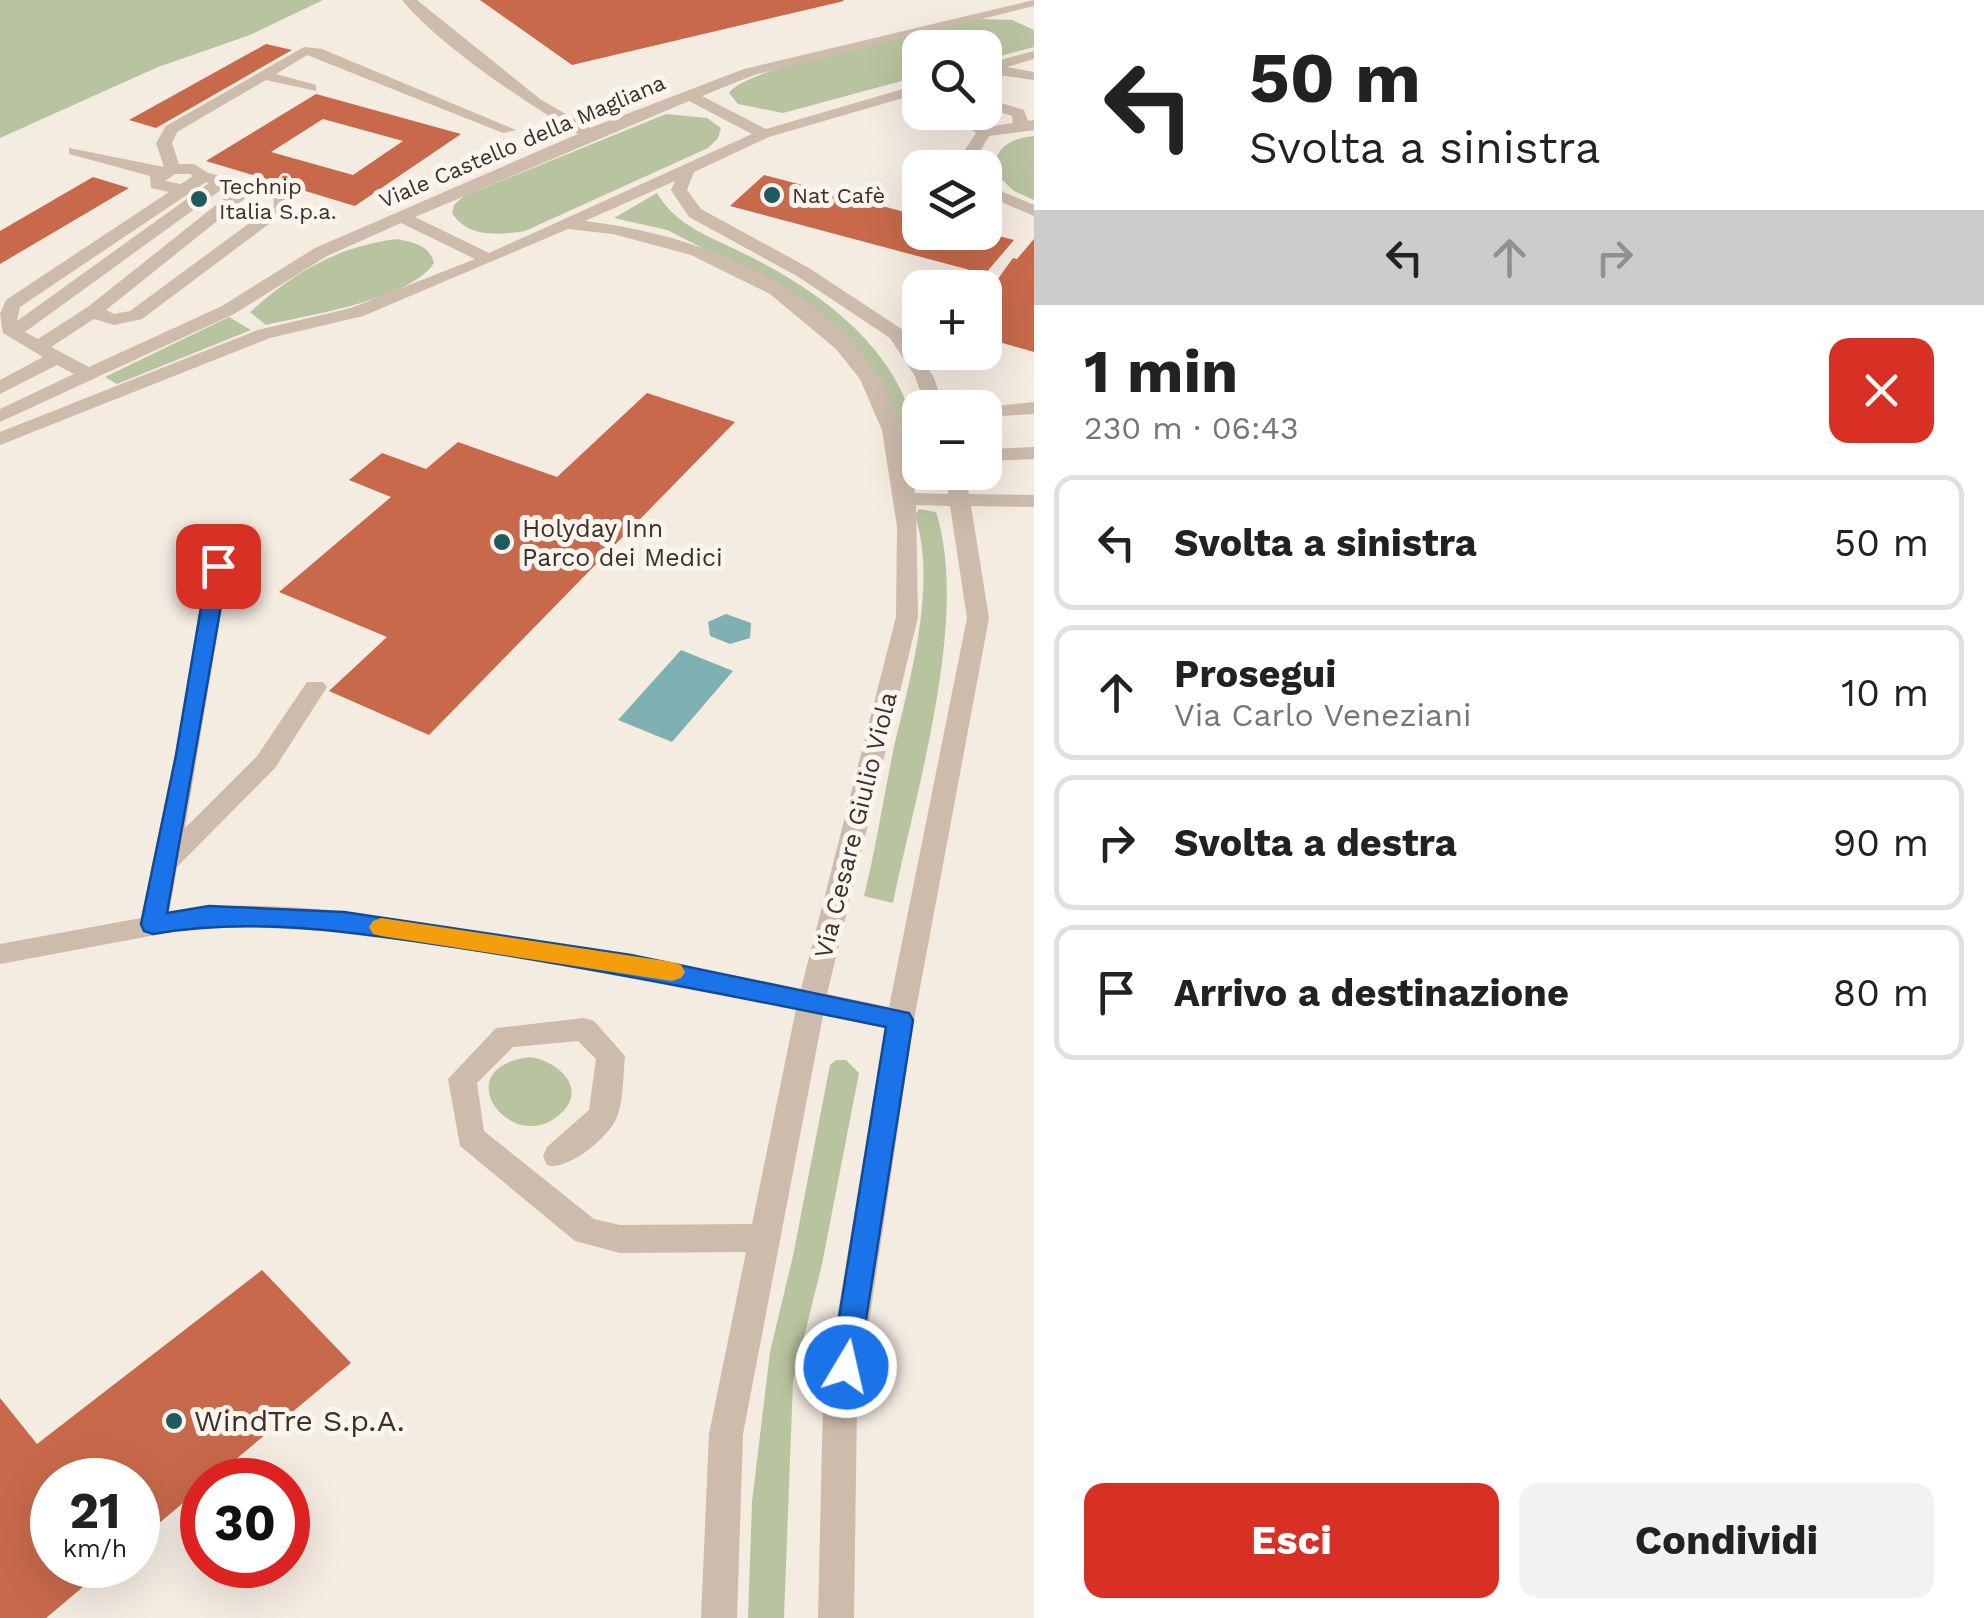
<!DOCTYPE html>
<html lang="it">
<head>
<meta charset="utf-8">
<style>
  :root { --surface:#fff; --page:#f2f2f2; --text:#222; --muted:#767676; --line:#e0e0e0; --accent:#d93025 }
  body { margin:0; font-family:"Work Sans",sans-serif; background:var(--page); color:var(--text); height:100vh; display:flex; flex-direction:column; font-size:38px; white-space:nowrap }
  * { box-sizing:border-box; margin:0 }
  p { font-size:32px; color:var(--muted) }
  .icon { flex:none; width:55px; height:55px; fill:none; stroke:currentColor; stroke-width:2; stroke-linecap:round; stroke-linejoin:round }
  .map { position:relative; flex:1; overflow:hidden }
  .drawer { display:flex; flex-direction:column; background:var(--surface); width:950px }
  .drawer>* { flex:none }
  .banner { background:#fff; color:var(--text); overflow:hidden }
  .fabs { position:absolute; left:902px; top:30px; display:grid; gap:20px }
  .fabs a { display:grid; place-items:center; width:100px; height:100px; border-radius:20px; background:var(--surface); box-shadow:0 10px 40px #0002; font-size:50px }
  .speed { position:absolute; left:30px; top:1458px; display:flex; gap:20px; font-size:50px; font-weight:700; text-align:center }
  .speed>* { display:grid; place-content:center; width:130px; height:130px; border-radius:50%; background:var(--surface); box-shadow:0 10px 40px #0002; line-height:1 }
  .speed small { font-size:25px; font-weight:400 }
  .speed .limit { border:15px solid #d22; background:#fff; color:#111 }
  .pin { position:absolute; display:grid; place-items:center; width:85px; height:85px; color:#fff; margin:-42px; border-radius:20px; box-shadow:0 5px 15px #0006 }
  .me { position:absolute; width:110px; margin:-55px; rotate:9deg; stroke-linejoin:round; filter:drop-shadow(0 0 8px #0008) }
  .turn { display:flex; align-items:center; gap:35px; height:210px; padding:0 50px; font-size:45px }
  .turn .icon { width:130px; height:130px; stroke-width:2.5 }
  .turn b { display:block; font-size:70px; line-height:85px }
  .lanes { display:flex; align-items:center; height:95px; padding:0 50px; background:#0003; justify-content:center; gap:50px; direction:ltr }
  .lanes .off { opacity:.35 }
  .round { display:grid; place-items:center; flex:none; width:105px; height:105px; border-radius:20px; background:var(--page) }
  .overview { display:flex; align-items:center; justify-content:space-between; height:170px; padding:0 50px }
  h1 { font-size:60px; font-weight:700; line-height:75px }
  .action { display:flex; gap:20px; margin-top:auto; padding:20px 50px }
  .action a { flex:1; height:115px; border-radius:20px; background:var(--accent); color:#fff; font-size:40px; font-weight:700; line-height:115px; text-align:center }
  .action a+a { background:var(--page); color:var(--text) }
  ul { padding:0; list-style:none }
  li { display:flex; align-items:center; gap:30px; height:135px; margin:0 20px 15px; padding:0 30px; border:5px solid var(--line); border-radius:20px }
  li div { flex:1 }
  li b { display:block; font-size:38px }
  li em { font-style:normal }
  main { display:flex; flex:1; min-height:0 }
  .map>svg:first-child { display:block }
</style>
</head>
<body>
<main>
<div class="map">
<svg width="1034" height="1618" viewBox="0 0 1034 1618">
  <rect width="100%" height="100%" fill="#f4ebe1"/>
  <path fill="#b8c4a0" d="M0,0H323L250,35L158,67L0,138Z
    M980,19L1012,20L1034,30V47L985,60V48H920V76L783,113L738,104L729,93C744,67 940,28 980,19Z
    M666,114L707,118L721,128L718,138L708,148L525,231C499,235 468,238 452,213L454,205L464,196Z
    M1034,136V200L1014,191L993,171C996,146 1010,139 1034,136Z
    M657,193C677,227 710,236 743,253C833,297 920,365 920,472L928,473L929,485L910,484L880,379L854,350L784,289L667,230L614,218Z
    M398,239C415,243 429,245 434,263C410,300 308,315 266,325L250,312C293,273 340,245 398,239Z
    M229,317L251,330L117,384L105,377Z
    M919,509L936,512C970,618 915,794 893,903L864,896C876,848 883,800 893,752C909,681 938,586 915,515Z
    M530,1057C558,1061 590,1089 559,1115C511,1157 444,1067 530,1057Z
    M836,1060H846L859,1073L822,1264L793,1381L784,1618H748L752,1502L770,1352L793,1256L830,1065Z"/>
  <path fill="#7fb0b2" d="M726,614L751,623L750,638L730,644L710,636L708,622Z
    M681,650L733,671L672,742L618,720Z"/>
  <path fill="#c8694b" fill-rule="evenodd" d="M480,0H843L844,1L572,65Z
    M266,44L292,50L156,128L129,120Z
    M316,94L461,134L355,206L206,161ZM323,119L403,141L353,175L271,152Z
    M764,175L920,216V232H984L1014,240L985,274L730,206Z
    M93,177L129,188L0,264V231Z
    M1034,239V352L985,338V297L1013,258L1017,259Z
    M647,393L735,422L429,735L329,691L387,637L279,592L391,497L349,480L382,453L426,469L458,442L557,477Z
    M262,1270L351,1363L211,1480H202V1487L138,1541V1480H52V1565H109L46,1618H0V1398L37,1444Z"/>
  <g fill="none" stroke-linecap="round" stroke-linejoin="round">
    <path fill="#cdbbac" fill-rule="evenodd" d="M402,0H417L540,99L590,128L744,69L1034,0V6L754,75L702,96L766,129L920,84V93L769,137L694,172L687,190L701,209L809,268L903,330L933,376L945,408H926L915,376L890,338L797,276L689,217L671,190L675,181L585,221C700,234 842,289 892,403C905,432 910,463 915,493L948,494L945,472H965L969,494L1034,495V507L971,506L989,618L914,1020L857,1403L854,1618H818L823,1403L885,1028L823,1015L743,1434L737,1618H701L709,1434L746,1252L620,1253L575,1241L460,1146L448,1079L496,1028L584,1018L594,1021L625,1056C623,1075 624,1102 616,1119C608,1138 566,1172 547,1165L543,1156L547,1147L589,1110L596,1059L578,1041L513,1047L477,1083L484,1131L594,1219L620,1225L752,1224L796,1009L631,974L344,932L209,925L0,964V944L141,918L175,755L213,529L224,523L235,529L185,828L257,756L307,682H323L327,687L275,768L177,867L169,913C257,896 352,913 441,926C562,944 681,964 801,989L896,617L897,527L882,430L860,379L836,349L770,294L691,255L613,234L568,229L363,316L270,338L0,445V432L258,330L351,308L475,259L401,223L327,256L234,314L0,422V409L74,374L57,365L0,394V380L43,357L3,333L0,314L6,300L169,192L151,188L150,176L69,154V148L164,167L156,143L166,126L304,47L322,49L516,130L503,133L307,55L276,74L316,85V91L266,80L177,132L172,143L179,164H194L208,173L286,191L289,209L142,319L114,325L94,319L51,347L89,367L222,306L315,248L578,134C525,102 441,47 402,0ZM689,101L752,134L489,253L415,217ZM175,174H190L193,176L181,184L165,181ZM206,182L209,183L17,321L20,307ZM225,187L236,189L89,306L38,339L25,332ZM252,193L273,197L274,205L130,311L114,314L106,310ZM916,505L950,506L967,618L889,1007L827,994L918,617Z
      M1034,51V59L1007,67L1034,72V80L985,73V64Z
      M985,98L1024,110L1028,121L1034,120V130L989,136L977,156L981,168H965L961,156L976,133L950,112H967L987,127L1013,123L1012,116L985,107Z
      M985,184L1034,205V216L985,195Z
      M1034,402V414L985,417V408H978Z
      M1034,447V459L985,461V449Z"/>
  </g>
  <path fill="#1a73e8" stroke="#114b97" stroke-width="2.5" d="M218,561L228,566L167,913L209,906L344,912L631,955L909,1013L913,1020L857,1377L846,1381L835,1377L831,1367L886,1027C745,998 604,970 461,948C359,933 256,916 153,934L144,931L141,924L176,755L208,566Z"/>
  <path fill="#f59e0b" d="M381,918L672,962L681,965L685,972L681,978L672,981L381,936L373,934L369,927L373,921Z"/>
  <g fill="#1f5a5e" stroke="#fbf5ee" stroke-width="4">
    <circle cx="772" cy="195" r="10"/>
    <circle cx="199" cy="199" r="10"/>
    <circle cx="502" cy="542" r="10"/>
    <circle cx="174" cy="1421" r="10"/>
  </g>
  <g text-anchor="middle" stroke-width="10" stroke-linejoin="round" paint-order="stroke">
    <g font-size="22" fill="#3b302b" stroke="#fbf5ee">
      <text transform="translate(522 141) rotate(-23)" y="8">Viale Castello della Magliana</text>
    </g>
    <g font-size="22" fill="#3b302b" stroke="#fbf5ee" text-anchor="start">
      <text x="219" y="194">Technip<tspan x="219" dy="25">Italia S.p.a.</tspan></text>
      <text x="792" y="203">Nat Cafè</text>
    </g>
    <g font-size="25" fill="#3b302b" stroke="#fbf5ee" text-anchor="start">
      <text x="522" y="537">Holyday Inn<tspan x="522" dy="29">Parco dei Medici</tspan></text>
    </g>
    <g font-size="25" fill="#3b302b" stroke="#fbf5ee">
      <text transform="translate(855 825) rotate(-76)" y="9">Via Cesare Giulio Viola</text>
    </g>
    <g font-size="30" fill="#3b302b" stroke="#fbf5ee" text-anchor="start">
      <text x="194" y="1431">WindTre S.p.A.</text>
    </g>
  </g>
</svg>
<div class="fabs">
<a><svg class="icon" aria-label="search" viewBox="0 0 24 24"><circle cx="10" cy="10" r="6"/><path d="M15 15l6 6"/></svg></a>
<a><svg class="icon" aria-label="layers" viewBox="0 0 24 24"><path d="M12 4l9 5-9 5-9-5zM3 14l9 5 9-5"/></svg></a>
<a>+</a>
<a>−</a>
</div>
<div class="speed"><div>21<small>km/h</small></div><div class="limit">30</div></div>
<div class="pin" style="left:218px;top:566px;background:#d93025"><svg class="icon" aria-label="arrive" viewBox="0 0 24 24"><path d="M6 21V4h12l-3 4 3 4H6"/></svg></div>
<svg class="me" style="left:846px;top:1367px" viewBox="-20 -20 40 40"><circle r="17" fill="#1a73e8" stroke="#fff" stroke-width="3"/><path d="M0-11L8 9 0 5-8 9z" fill="#fff"/></svg>
</div>
<section class="drawer">
<div class="banner">
<div class="turn"><svg class="icon" aria-label="left" viewBox="0 0 24 24"><path d="M17 20v-9H6M10 6l-5 5 5 5"/></svg><div><b>50 m</b>Svolta a sinistra</div></div>
<div class="lanes"><svg class="icon" aria-label="left" viewBox="0 0 24 24"><path d="M17 20v-9H6M10 6l-5 5 5 5"/></svg><svg class="icon off" aria-label="ahead" viewBox="0 0 24 24"><path d="M12 20V5M6 11l6-6 6 6"/></svg><svg class="icon off" aria-label="right" viewBox="0 0 24 24"><path d="M7 20v-9h11M14 6l5 5-5 5"/></svg></div>
</div>
<div class="overview"><div><h1>1 min</h1><p>230 m · 06:43</p></div><a class="round" style="background:#d93025;color:#fff"><svg class="icon" aria-label="close" viewBox="0 0 24 24"><path d="M6 6l12 12M18 6L6 18"/></svg></a></div>
<ul>
<li><svg class="icon" aria-label="left" viewBox="0 0 24 24"><path d="M17 20v-9H6M10 6l-5 5 5 5"/></svg><div><b>Svolta a sinistra</b></div><em>50 m</em></li>
<li><svg class="icon" aria-label="ahead" viewBox="0 0 24 24"><path d="M12 20V5M6 11l6-6 6 6"/></svg><div><b>Prosegui</b><p>Via Carlo Veneziani</p></div><em>10 m</em></li>
<li><svg class="icon" aria-label="right" viewBox="0 0 24 24"><path d="M7 20v-9h11M14 6l5 5-5 5"/></svg><div><b>Svolta a destra</b></div><em>90 m</em></li>
<li><svg class="icon" aria-label="arrive" viewBox="0 0 24 24"><path d="M6 21V4h12l-3 4 3 4H6"/></svg><div><b>Arrivo a destinazione</b></div><em>80 m</em></li>
</ul>
<div class="action"><a>Esci</a><a>Condividi</a></div>
</section>
</main>
</body>
</html>
